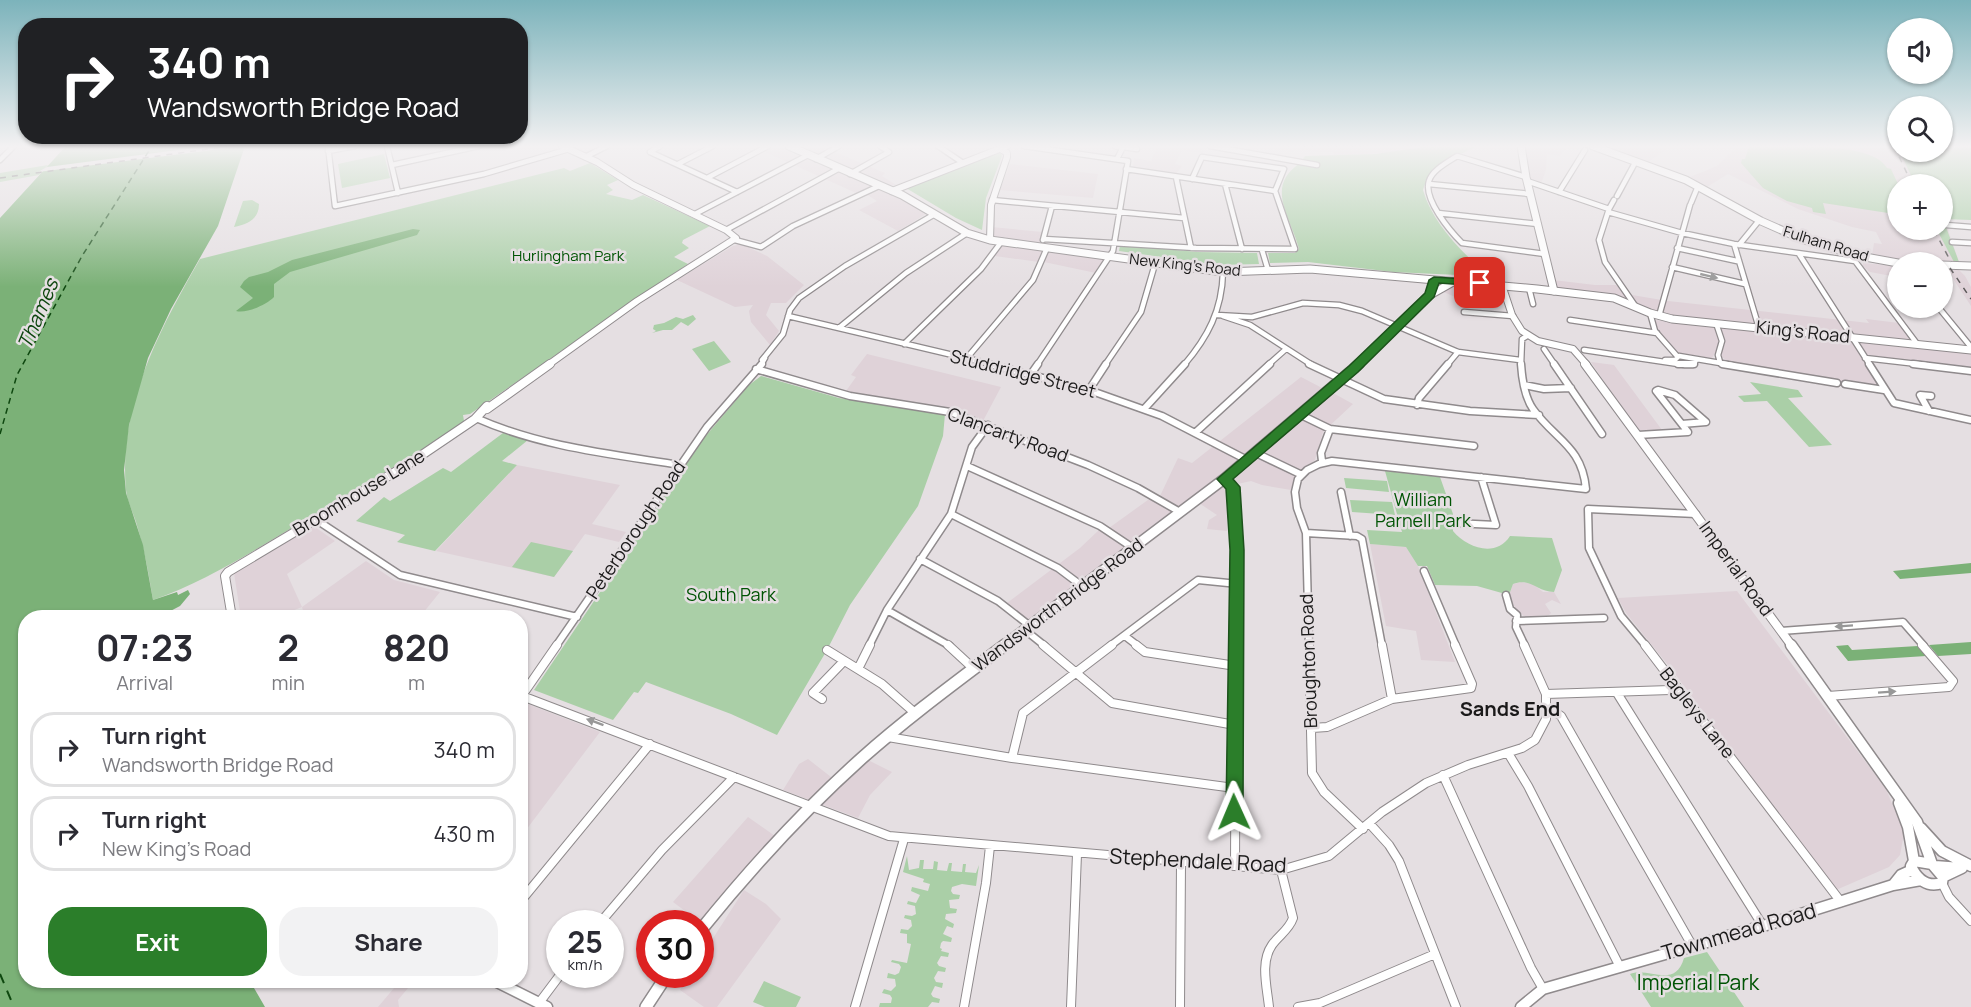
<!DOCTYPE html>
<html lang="en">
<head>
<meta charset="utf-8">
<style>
  :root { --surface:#fff; --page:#f2f2f3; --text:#2b2b33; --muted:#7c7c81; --line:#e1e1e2; --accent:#2b7e2a }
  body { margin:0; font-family:Manrope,sans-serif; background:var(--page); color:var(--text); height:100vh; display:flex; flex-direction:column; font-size:22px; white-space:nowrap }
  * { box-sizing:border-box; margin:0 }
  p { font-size:20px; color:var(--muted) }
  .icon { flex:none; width:33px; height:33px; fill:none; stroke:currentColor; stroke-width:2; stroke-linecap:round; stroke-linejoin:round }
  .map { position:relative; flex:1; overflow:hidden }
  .sheet { position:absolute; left:18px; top:610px; width:510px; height:378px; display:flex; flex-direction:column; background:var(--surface); border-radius:24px; box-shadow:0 2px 4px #0004 }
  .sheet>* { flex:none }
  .top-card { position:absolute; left:18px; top:18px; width:510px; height:126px; border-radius:24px; box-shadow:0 2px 4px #0004; background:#202124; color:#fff; overflow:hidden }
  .buttons { position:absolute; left:1887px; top:18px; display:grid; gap:12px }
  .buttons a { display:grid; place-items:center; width:66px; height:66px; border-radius:50%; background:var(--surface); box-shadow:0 2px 4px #0004; font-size:30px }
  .speed { position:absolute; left:546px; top:910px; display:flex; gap:12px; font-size:30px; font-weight:700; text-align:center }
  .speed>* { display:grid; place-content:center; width:78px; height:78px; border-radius:50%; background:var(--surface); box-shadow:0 2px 4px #0004; line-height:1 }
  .speed small { font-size:15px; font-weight:400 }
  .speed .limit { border:9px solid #d22; background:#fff; color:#111 }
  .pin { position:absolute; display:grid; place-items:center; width:51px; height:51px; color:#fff; margin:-26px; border-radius:12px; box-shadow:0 3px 9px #0006 }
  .me { position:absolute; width:66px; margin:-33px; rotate:359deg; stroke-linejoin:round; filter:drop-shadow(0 0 4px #0008) }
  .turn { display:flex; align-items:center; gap:21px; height:126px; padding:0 30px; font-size:27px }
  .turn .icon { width:78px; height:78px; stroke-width:2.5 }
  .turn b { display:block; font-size:42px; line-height:51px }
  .eta { display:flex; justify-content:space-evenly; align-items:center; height:102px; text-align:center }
  .eta b { font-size:36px; font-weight:700; line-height:42px }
  .action { display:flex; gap:12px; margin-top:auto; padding:12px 30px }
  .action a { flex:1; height:69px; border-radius:24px; background:var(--accent); color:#fff; font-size:24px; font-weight:700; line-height:69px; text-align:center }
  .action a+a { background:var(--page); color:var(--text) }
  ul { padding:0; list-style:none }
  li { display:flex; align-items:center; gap:18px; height:75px; margin:0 12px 9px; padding:0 18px; border:3px solid var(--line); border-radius:24px }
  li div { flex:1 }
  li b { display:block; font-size:22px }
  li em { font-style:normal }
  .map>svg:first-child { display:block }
</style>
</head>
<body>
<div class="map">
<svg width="1971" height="1007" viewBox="0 0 1971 1007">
  <rect width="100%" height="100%" fill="#e5dfe2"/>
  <path fill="#dfd2d8" d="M752,146H785L905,200L926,214L898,231L859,210L877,201L866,194L856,193Z
    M793,146H821L885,173L882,176L896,185L888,186Z
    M1157,146H1200L1204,147L1203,153L1182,150L1175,164L1182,166L1176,174L1133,168L1134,158L1151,161Z
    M1255,146H1395L1399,152L1335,156L1332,152L1294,150V152Z
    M1524,146H1568L1560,156L1547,154L1546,170L1541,184L1529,179Z
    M1599,146H1667L1669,147L1647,163Z
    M1737,146H1897L1898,152H1909L1926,184H1898V230H1942L1943,215L1959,262H1909L1872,255L1874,243L1882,244L1876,232L1852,227L1798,209L1728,174L1707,187L1690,177L1717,166Z
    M1010,164L1098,174L1093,198L1000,190Z
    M991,227L1043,232L1040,243L1035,244L998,239L992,236Z
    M741,244L767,256L804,285L786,303H771L766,315L779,331L770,345L751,322L749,311L753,305L735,307L677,280L733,246Z
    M1005,244L1041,248L1044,251L1039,262L995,256L1001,245Z
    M1052,250L1102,258L1106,260L1096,273L1044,262L1047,251Z
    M1863,263L1897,266V277L1870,272L1863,266Z
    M1946,268H1957L1965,276L1971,287V306Z
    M1553,280L1595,285H1616L1632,295L1668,301L1869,323L1866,319L1899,323L1912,340L1909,342L1651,313L1635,302L1620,298L1563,292L1555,286Z
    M1453,286L1506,289L1510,302L1460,299L1439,290Z
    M1653,320L1709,324L1714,327L1721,342L1712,358L1679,353L1660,335L1652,323Z
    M1719,327L1848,339L1853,341L1881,386L1879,389L1727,361L1720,355L1725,344Z
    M1856,341L1971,353V370L1870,358L1865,356Z
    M867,354L1001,387L983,421L938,406L846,391L856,377L851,375Z
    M1591,362L1614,365L1662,430H1637Z
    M1301,377L1324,389L1218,478L1180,507L1160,496L1178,458L1192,463Z
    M1333,393L1353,404L1323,432L1315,460L1294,478L1291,490L1262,485L1251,481L1233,485L1230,478L1234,473Z
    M517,465L620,485L592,524L626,532L619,542L585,534L554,577L436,551Z
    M1224,484L1227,485V531L1207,529L1209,520L1217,515L1199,503Z
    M1152,497L1173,509L1175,513L1025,624L1003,606L1080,548L1100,529L1109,528Z
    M312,525L335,541L287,574L302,607L366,561L394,580L440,592L419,618H305L302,607L274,618H241L234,573Z
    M1370,544L1406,547L1418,566L1455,662L1421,660L1416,631L1386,626Z
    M1521,582L1533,584L1543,592H1554L1561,604L1552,600L1545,604L1551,613L1549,615L1525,617L1515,608L1509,595L1513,584Z
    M1737,591L1886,789L1904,833L1900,855L1889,867L1836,890L1672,670L1626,613L1618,598Z
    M525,703L600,732L526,830L520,828V708Z
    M808,759L840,784L868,760L892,772L870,795L858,818L783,790L799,764Z
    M748,817L775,836L744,869L701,923L673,902Z
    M744,890L766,904L781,919L717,1007H704L680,990L689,975H700L701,957Z
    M400,981H414L398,1000L399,1007H378Z"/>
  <path fill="#aacfa7" d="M1430,146H1477C1458,156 1429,166 1423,190C1432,222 1460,250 1484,272H1479L1480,276L1393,272L1308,262L1270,263L1268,253H1295L1299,249C1294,227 1273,198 1286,177C1291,168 1300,165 1305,156L1375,154Z
    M1749,146C1780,149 1870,139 1887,168L1891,169L1898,184L1897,206L1893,205L1895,211L1888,213L1823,203L1826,214L1813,212L1812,208L1787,201L1763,188L1741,163L1742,159H1745Z
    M1943,146H1971V220L1943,219L1959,262H1954L1937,230H1942V184H1915L1900,152H1942Z
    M997,153L1001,152L1002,156L986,198L982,230L956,218L906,188Z
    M384,154L390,178L342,188L338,164Z
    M590,163L618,180L607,185L613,190L606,194L632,200L643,195L710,226L683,240L682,243L689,248L674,257L688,264L470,414L463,415L464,421C416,455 365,484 315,514C263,545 211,579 153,600C149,576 145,552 138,529C135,516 127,502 126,490C118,406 160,329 200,259L564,168L570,171Z
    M48,165L39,175L0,182V173Z
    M252,200L259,204C259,219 248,224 234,227L243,201Z
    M1120,245L1198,252L1257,253L1259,264L1218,265L1119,251Z
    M693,315L696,319L688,326L681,322L672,330H663L652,333L656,331L653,329L654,325L664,323L676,317L683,319Z
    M714,341L731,362L709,371L692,349Z
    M761,376L839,398L945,414L943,436L918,506L850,605L827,650L777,735L731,714L646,682L638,693L634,692L613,720L534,690L704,438L749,385Z
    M1750,382L1798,390L1803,397L1788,398L1832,445L1809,447L1767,401L1744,402L1738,396L1761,394Z
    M503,433L528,440L502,461L517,465L435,551L397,542L405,535L356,521L384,497L390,501L443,468L451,472Z
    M1385,471L1440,477L1453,514V531C1467,548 1496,558 1510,536L1552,538L1562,570L1554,592C1537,592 1530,577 1513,584L1509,595L1477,586L1435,585L1427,566H1418L1406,547L1370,544L1367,530L1402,532Z
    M1344,478L1387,481L1389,492L1346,488Z
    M1350,500L1392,502L1395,515L1352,512Z
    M531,542L573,551L554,577L512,567Z
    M907,856L909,870L919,868L920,860H924L923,869H933L934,861L938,862L937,870L947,871L949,863H952L951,871L962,872L963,864H966L965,872L976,873L979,865L976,886L962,884L952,887L951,891L953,894L960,895L959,899L949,900L950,908L957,909L956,913L946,914L945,919L954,924L953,928L947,926L943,934L952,938L951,942L943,941L941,943L940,948L942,949L941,951L949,953L948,957L941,956L937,963L939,966L946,968L945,972L938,971L934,978L936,982L943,983L942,988L935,986L931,994L933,997L940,999L939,1003L932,1002L928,1007H879L880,1003H891L892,998L890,995L882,993L884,989L891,991L896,986L895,979L887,978L888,973L895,975L899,973L901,967L899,964L891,962L892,960L907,963L911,944L907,943V934L900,933L901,929L908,930L912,926L911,920L904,918L905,915L912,916L916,914L915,906L907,904L908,901L916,903L920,895L911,891L912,887L928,891L930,884L923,882L924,879L903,872Z
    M1707,952L1744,1007H1651L1630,974C1648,966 1675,990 1684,958Z
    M764,981L801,997L796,1007H765L753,1002Z"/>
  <path fill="#7bb177" d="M66,146H245L218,226L171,309L148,358L129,425L124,470L126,493L143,545L153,600L177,592L178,595L188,590L190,594L180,606L157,618H26V981H250L265,1007H0V218Z
    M413,229L420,230L417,235L290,272L274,284V297C266,305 246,314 236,311L253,298L240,287L244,281L249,277L268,272L292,260Z
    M1971,563V573L1900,579L1893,571Z
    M1971,642V654L1938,656L1929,645Z
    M1848,645L1852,650L1918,646L1926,656L1848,661L1836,646Z"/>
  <path fill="#e5dfe2" d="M209,146H245L38,172L47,167Z"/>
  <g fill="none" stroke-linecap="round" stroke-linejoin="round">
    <path stroke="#0e470f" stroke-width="1.5" stroke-dasharray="6 4.5" stroke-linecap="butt" d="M0,434L17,375L82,256L152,146"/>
    <path stroke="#0e470f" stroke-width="2" stroke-dasharray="10 8" stroke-linecap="butt" d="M0,974L14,1007"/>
    <g stroke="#8f8a8c" stroke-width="7">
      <path id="minor-far2" d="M328,146L335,206L484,174L569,149
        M387,146L398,193
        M938,146L963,163
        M1024,146L1128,161L1113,251L1037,365
        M1115,146L1123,147L1117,159
        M1210,146L1317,165
        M1123,147L1137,149
        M328,151L355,146
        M650,152L737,192
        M650,152L660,146
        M585,157L607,146
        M816,159L839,146
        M0,160L14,146
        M678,164L713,146
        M392,165L479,146
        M1126,169L1275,191
        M850,174L889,152L880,146
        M1176,177L1191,248
        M1526,177L1457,156C1448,162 1432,170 1429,181C1423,199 1450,231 1462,243L1545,254
        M707,178L768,146
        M1527,181L1609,209L1608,212L1682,233L1734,244L1855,261L1918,345
        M1225,184L1242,249
        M1429,184L1530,194
        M1559,192L1585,150
        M1617,196L1636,161
        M992,200L1184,218
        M1691,203L1698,186
        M1609,209L1614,200
        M1608,212L1599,240L1605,262L1636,307
        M1438,213L1538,224
        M695,214L808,155
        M1946,225L1971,227
        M726,230L838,169
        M1044,239L1196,248L1295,249L1275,191L1284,169L1202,157L1192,179
        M735,240L761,247L793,226L879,186
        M1043,240L1052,206
        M1952,242L1971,243
        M1734,244L1759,328
        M1739,245L1757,223
        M1677,248L1737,261
        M1262,250L1268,270
        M1799,254L1870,365
        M1672,267L1745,284
        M1529,288L1533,304
        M1939,308L1971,347
        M1464,312L1513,316
        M1650,313L1655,331L1677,356
        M1217,315L1252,317L1303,303L1339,305L1362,311L1458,352L1520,360
        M788,316L995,365
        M1223,316L1250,325L1312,365
        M1659,316L1690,205
        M1570,320L1657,333
        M1716,323L1722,341L1718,355L1720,362
        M840,327L906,273L967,233
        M904,344L981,269L1002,241
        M1544,349L1555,365
        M1584,350L1685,365H1693L1696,360
        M1865,358L1926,365
        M966,359L1033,280L1047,248
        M762,360L783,334L790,310L799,298L845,266L935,214
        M1665,360H1675L1679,356L1732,365
        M761,365L765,358
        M1105,365L1141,312L1155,264
        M1184,365C1208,337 1222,310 1223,272
        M1268,365L1286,349
        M1447,365L1458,352
        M1521,365L1522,339L1527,336"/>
    </g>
    <g stroke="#8f8a8c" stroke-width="9">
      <path id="minor-far1" d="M989,364L1089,390L1162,416L1247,460
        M1309,364L1384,399L1470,411L1539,415
        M1554,364L1602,434
        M1678,364H1694
        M1722,364L1837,383
        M1869,364L1894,403L1971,420
        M1913,364L1971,371
        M756,369L850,396L950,412L1088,465L1138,488L1180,512
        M1031,374L1038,364
        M1845,384L1884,390
        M1524,385L1544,389L1571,388
        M1089,390L1106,364
        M1417,405L1419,398L1448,364
        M1145,408L1185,364
        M1929,411L1920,395L1931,396
        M1301,415L1330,429L1474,446
        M476,418C541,447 611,454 680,465
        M1196,432L1270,364
        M1638,435L1688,432L1656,391L1658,390L1675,395L1706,422L1682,424
        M1256,453L1302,475
        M1322,461L1321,453L1330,429
        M967,466L1100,526L1133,548
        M1224,479L1233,487L1238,580L1236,646
        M1341,492L1350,536
        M951,514L1058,568L1082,586
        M315,519L400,575L577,617
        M1454,523L1496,525L1481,477
        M1306,533L1357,536L1362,539L1382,646
        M920,559L998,601L1030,626
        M1424,571L1456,646
        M1506,595L1510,609L1517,615L1516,627L1525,646
        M887,610L950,646
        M1516,621L1604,618
        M1025,630L1045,646
        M1781,631L1903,622L1924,646
        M1125,636L1138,646
        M556,646L707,427L762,364
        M869,646L887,610L951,514L972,447L988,425
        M1110,646L1198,580L1238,584
        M1309,646L1306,533L1297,508L1295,492L1298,479L1307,470L1319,464L1332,461L1586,489C1582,446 1555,440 1533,409C1524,396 1522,379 1521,364
        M1646,646L1621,616L1589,548L1588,509L1696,514"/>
    </g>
    <g stroke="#8f8a8c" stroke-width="10">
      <path id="minor" d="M948,645L974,669
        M1043,645L1112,703L1235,725
        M1136,645L1145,652L1236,666
        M1309,645L1312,773L1324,792L1363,829
        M1382,645L1392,699
        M1645,645L1841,902
        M827,650L882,684L915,713
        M858,669L870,645
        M1617,693L1763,926
        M1546,694L1670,690
        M522,696L889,836L1281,870L1329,856L1382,812L1426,783L1468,765L1522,748L1535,740L1546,719V694L1524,645
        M1828,696L1949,687L1953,681L1922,645
        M521,697L557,645
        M822,699L813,693L844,661
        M1548,707L1561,716L1693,947
        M1312,728L1327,727L1392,699L1471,688L1472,684L1455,645
        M888,737L1012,758L1234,788
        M1508,753L1528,786L1620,967
        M1012,758L1023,713L1112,645
        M1443,775L1531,968L1543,989
        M1369,823L1389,845L1399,861L1456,1007
        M1235,866L1236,645
        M1942,883L1949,897L1971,921
        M520,902L650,744
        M599,924L662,850L734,777
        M539,1003L560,975
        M855,1007L904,839
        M964,1007L986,883L990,846
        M1071,1007L1077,854
        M1180,1007L1181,863
        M1269,1007C1267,987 1260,962 1272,945C1279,935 1289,930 1293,918L1281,870
        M1298,1007L1320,1003L1435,954"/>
    </g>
    <g stroke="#8f8a8c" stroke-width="8">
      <path id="tertiary-far2" d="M892,191L1007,146
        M990,240L991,205L1007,157V153L1001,149
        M1502,285L1512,315L1522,331L1538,341L1573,349L1587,365
        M548,365L637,301L736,238L726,230L633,185L597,162L562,146"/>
    </g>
    <g stroke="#8f8a8c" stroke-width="10">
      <path id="tertiary-far1" d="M1585,364L1792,646
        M487,409L550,364
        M232,618L225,576L228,572L410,463L475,419L487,406"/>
    </g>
    <g stroke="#8f8a8c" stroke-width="13">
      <path id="tertiary" d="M1791,645L1917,822L1932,864
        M1899,803L1908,827L1914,861L1911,866C1917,879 1927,888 1942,883L1943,877L1962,868
        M1921,828L1942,851L1971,866
        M1914,861L1932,864L1943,877
        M1935,866L1961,868
        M1893,885L1901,875L1912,870
        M495,981L547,1007
        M1521,1007L1543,989L1763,926L1893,885L1921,880"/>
    </g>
    <g stroke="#8f8a8c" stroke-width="9">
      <path id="secondary" d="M1521,146L1526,177L1554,291"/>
    </g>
    <g stroke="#8f8a8c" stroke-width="9">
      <path id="primary-far2" d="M789,146L902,195L967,233L990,240L1223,272L1310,269L1537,289L1614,298L1650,313L1672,319L1971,350
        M1593,146L1686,180L1761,221L1804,240L1860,256L1898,263
        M1942,265L1971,266
        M1357,365L1430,295L1453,282"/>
    </g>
    <g stroke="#8f8a8c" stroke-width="12">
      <path id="primary-far1" d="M1003,646L1224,479L1359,364"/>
    </g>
    <g stroke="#8f8a8c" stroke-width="14">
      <path id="primary" d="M700,931C750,869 803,811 862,758C907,718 956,682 1005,645
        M646,1007L667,975"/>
    </g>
    <use href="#minor-far2" stroke="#fff" stroke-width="4.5"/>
    <use href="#minor-far1" stroke="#fff" stroke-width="6"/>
    <use href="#minor" stroke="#fff" stroke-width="8"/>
    <use href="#tertiary-far2" stroke="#fff" stroke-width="6"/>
    <use href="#tertiary-far1" stroke="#fff" stroke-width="8"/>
    <use href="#tertiary" stroke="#fff" stroke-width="10"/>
    <use href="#secondary" stroke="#fff" stroke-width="7"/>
    <use href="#primary-far2" stroke="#fff" stroke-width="7"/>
    <use href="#primary-far1" stroke="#fff" stroke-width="9"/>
    <use href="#primary" stroke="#fff" stroke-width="11"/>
    <path stroke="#5b5859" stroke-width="1.5" stroke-dasharray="6 6" stroke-linecap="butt" d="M1287,146H1371
      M1894,146L1912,184
      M0,178L230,146
      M1934,230L1951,262
      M1950,268L1971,299"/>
  </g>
  <defs><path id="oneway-solid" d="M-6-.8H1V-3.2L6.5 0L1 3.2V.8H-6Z" transform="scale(1.5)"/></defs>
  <g fill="#989898">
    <use href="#oneway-solid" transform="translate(1709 276) rotate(13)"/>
    <use href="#oneway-solid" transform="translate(1844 626) rotate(176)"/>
    <use href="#oneway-solid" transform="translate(1887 692) rotate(-4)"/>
    <use href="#oneway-solid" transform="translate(595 722) rotate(-160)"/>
  </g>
  <linearGradient id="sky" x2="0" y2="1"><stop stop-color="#7cb3bb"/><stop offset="0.51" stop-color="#f3f1f2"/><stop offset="1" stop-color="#f3f1f2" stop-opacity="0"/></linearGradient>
  <rect width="1971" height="287" fill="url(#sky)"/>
  <path fill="#2b7e2a" stroke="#1c521b" stroke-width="1.5" d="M1434,277L1480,280L1486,283L1480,286L1439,283L1434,297L1358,372L1233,479L1240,487L1244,550L1243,812L1240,817L1234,819L1228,817L1226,812L1230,550L1226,489L1217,479L1349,366L1425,293L1429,280Z"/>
  <g text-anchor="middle" stroke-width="5" stroke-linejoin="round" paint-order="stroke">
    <g font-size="15" fill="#1b1a1a" stroke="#e5dfe2">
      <text transform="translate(1826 244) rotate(17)" y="5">Fulham Road</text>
      <text transform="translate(1185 265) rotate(6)" y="5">New King's Road</text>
    </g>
    <g font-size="15" fill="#005404" stroke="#e5dfe2">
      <text x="568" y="261">Hurlingham Park</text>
    </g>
    <g font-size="18" fill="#1b1a1a" stroke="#e5dfe2">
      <text transform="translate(1803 332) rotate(6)" y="6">King's Road</text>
      <text transform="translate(1023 374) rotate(14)" y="6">Studdridge Street</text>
      <text transform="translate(1008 435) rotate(20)" y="6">Clancarty Road</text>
      <text transform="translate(359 493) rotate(-31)" y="6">Broomhouse Lane</text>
      <text transform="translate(636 530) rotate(-56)" y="6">Peterborough Road</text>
      <text transform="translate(1736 569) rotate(54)" y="6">Imperial Road</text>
      <text transform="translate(1058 605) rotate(-37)" y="6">Wandsworth Bridge Road</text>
      <text transform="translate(1309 661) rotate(-92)" y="6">Broughton Road</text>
      <text transform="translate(1697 713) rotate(52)" y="6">Bagleys Lane</text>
    </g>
    <g font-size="18" fill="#005404" stroke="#e5dfe2">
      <text x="1423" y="506">William<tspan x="1423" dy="21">Parnell Park</tspan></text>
      <text x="731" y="601">South Park</text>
    </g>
    <g font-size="20" font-style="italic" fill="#0e470f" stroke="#e5dfe2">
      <text transform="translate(38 314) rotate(-67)" y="7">Thames</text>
    </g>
    <g font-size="20" font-weight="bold" fill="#1b1a1a" stroke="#e5dfe2">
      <text x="1510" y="716">Sands End</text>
    </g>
    <g font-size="21" fill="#1b1a1a" stroke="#e5dfe2">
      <text transform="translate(1198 861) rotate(3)" y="7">Stephendale Road</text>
      <text transform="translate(1739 932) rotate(-16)" y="7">Townmead Road</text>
    </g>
    <g font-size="21" fill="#005404" stroke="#e5dfe2">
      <text x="1698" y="990">Imperial Park</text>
    </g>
  </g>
</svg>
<div class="buttons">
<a><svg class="icon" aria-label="sound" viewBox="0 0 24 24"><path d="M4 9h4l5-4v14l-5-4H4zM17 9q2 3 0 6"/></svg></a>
<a><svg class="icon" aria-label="search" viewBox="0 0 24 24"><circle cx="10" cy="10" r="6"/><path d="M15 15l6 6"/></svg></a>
<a>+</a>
<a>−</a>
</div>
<div class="speed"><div>25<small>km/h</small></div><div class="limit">30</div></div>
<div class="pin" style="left:1480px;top:283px;background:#d93025"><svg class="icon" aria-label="arrive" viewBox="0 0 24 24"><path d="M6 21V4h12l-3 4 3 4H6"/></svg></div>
<svg class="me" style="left:1234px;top:812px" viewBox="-20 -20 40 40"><path d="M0-17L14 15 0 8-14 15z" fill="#2b7e2a" stroke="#fff" stroke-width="4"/></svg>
<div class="top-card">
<div class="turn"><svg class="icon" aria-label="right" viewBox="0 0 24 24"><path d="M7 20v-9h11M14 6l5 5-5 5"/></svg><div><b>340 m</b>Wandsworth Bridge Road</div></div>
</div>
<section class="sheet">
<div class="eta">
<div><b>07:23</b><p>Arrival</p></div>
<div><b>2</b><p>min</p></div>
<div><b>820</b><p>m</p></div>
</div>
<ul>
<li><svg class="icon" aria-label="right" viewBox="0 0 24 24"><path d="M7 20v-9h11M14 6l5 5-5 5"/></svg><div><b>Turn right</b><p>Wandsworth Bridge Road</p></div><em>340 m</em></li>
<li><svg class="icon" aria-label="right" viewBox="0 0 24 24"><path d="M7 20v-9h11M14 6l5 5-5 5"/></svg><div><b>Turn right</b><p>New King's Road</p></div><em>430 m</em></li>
</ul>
<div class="action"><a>Exit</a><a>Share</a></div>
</section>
</div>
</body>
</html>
